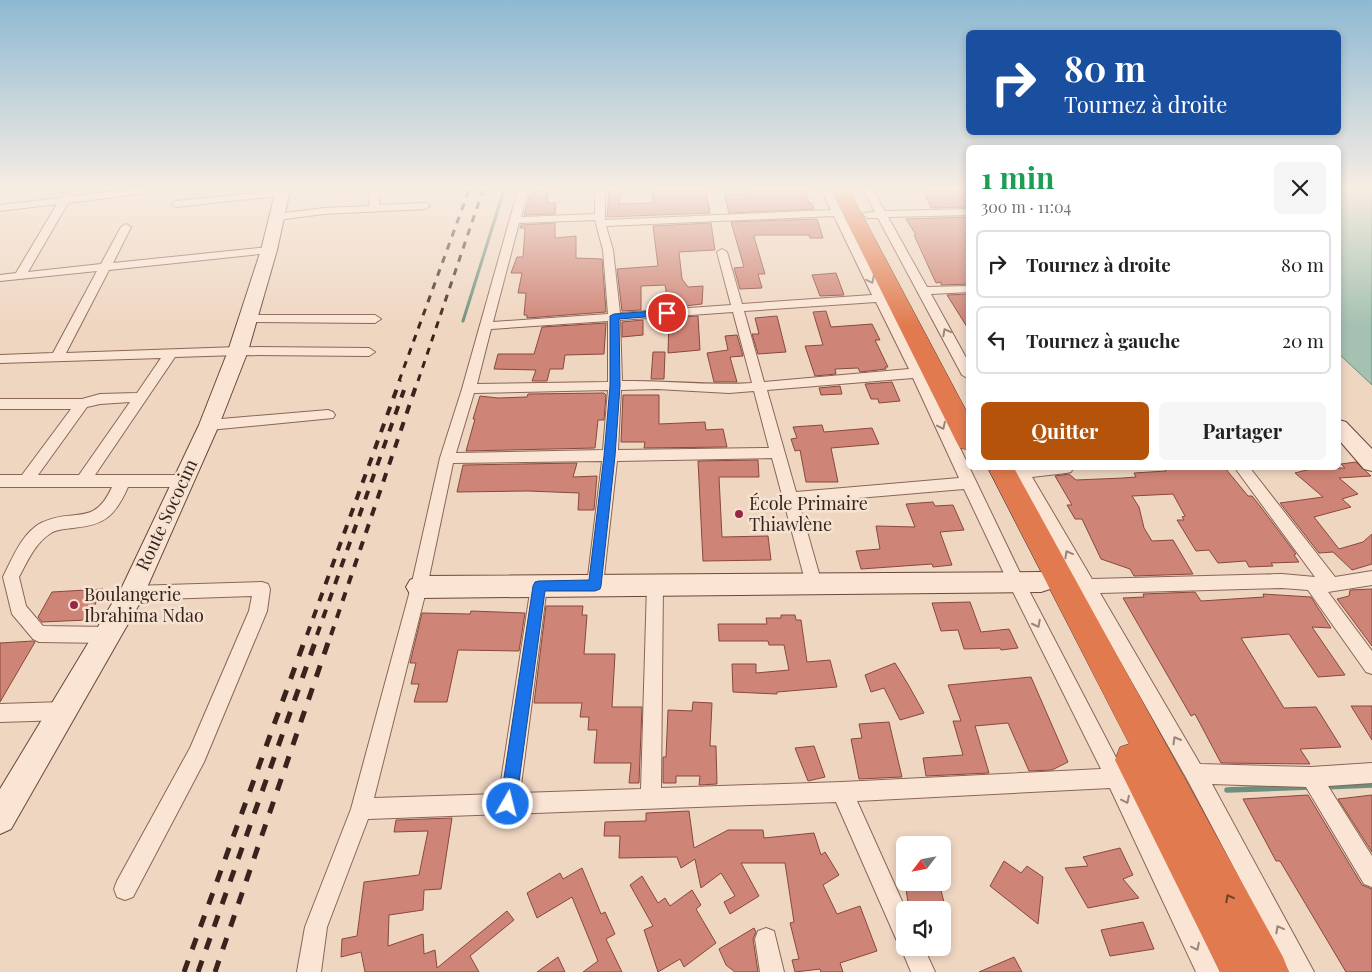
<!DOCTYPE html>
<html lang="fr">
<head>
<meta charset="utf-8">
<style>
  :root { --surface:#fff; --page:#f6f6f6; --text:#222; --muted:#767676; --line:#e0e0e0; --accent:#b45309 }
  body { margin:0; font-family:"Playfair Display",serif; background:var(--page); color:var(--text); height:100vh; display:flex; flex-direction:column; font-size:19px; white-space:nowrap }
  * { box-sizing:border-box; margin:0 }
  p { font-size:16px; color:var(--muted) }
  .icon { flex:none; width:28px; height:28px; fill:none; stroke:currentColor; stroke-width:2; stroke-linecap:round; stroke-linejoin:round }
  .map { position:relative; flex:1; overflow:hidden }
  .panel { position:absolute; left:966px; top:145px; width:375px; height:325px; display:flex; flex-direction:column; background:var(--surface); border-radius:8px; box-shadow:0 2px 8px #0003 }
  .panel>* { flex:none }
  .guide { position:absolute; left:966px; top:30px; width:375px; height:105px; border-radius:8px; box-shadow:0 2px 8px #0003; background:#1a4fa0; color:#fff; overflow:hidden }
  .needle { width:32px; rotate:238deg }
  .fabs { position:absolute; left:896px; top:836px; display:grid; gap:10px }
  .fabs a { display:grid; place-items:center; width:55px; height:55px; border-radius:8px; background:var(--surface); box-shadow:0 2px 8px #0003; font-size:25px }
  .pin { position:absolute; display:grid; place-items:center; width:42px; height:42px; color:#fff; margin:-21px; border:2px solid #fff; border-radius:50%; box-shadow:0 1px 5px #0007 }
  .me { position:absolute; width:55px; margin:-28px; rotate:8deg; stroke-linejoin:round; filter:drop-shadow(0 0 4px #0008) }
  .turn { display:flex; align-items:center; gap:18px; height:105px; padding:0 15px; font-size:22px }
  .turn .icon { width:65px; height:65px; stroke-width:2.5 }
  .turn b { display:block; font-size:35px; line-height:42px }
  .round { display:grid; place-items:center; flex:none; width:52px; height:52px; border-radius:8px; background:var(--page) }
  .summary { display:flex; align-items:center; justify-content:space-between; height:85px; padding:0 15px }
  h1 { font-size:30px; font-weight:700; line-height:38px; color:#1e9e55 }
  .action { display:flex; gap:10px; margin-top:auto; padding:10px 15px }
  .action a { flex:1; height:58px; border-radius:8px; background:var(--accent); color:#fff; font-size:20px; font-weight:700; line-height:58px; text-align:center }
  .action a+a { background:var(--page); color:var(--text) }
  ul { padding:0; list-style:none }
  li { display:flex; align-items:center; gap:15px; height:68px; margin:0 10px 8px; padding:0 5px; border:2px solid var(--line); border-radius:8px }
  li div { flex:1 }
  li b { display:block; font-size:19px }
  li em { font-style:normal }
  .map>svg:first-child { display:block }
</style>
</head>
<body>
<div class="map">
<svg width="1372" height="972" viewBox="0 0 1372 972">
  <rect width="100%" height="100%" fill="#efd6c1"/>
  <path fill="#a4c1b1" stroke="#6b907d" d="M1339,190H1372V385L1339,354Z"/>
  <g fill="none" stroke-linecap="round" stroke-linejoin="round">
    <path stroke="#6b907d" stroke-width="3" d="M463,321L504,190"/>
    <path stroke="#6b907d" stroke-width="5.5" d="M1323,787L1372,785
      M1227,790L1310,787"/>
  </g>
  <path fill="#ce8476" stroke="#89483d" d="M535,190H547L548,203H556L555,214L524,215L530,194H535Z
    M609,190H621L619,204L653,203L652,190H706L710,213L607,217Z
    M751,190H805L809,203H812L814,209L729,213L724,194H752Z
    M923,190H969V207L931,208Z
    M969,217V284L941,285V282L936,283L914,235H916L906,219Z
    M817,219L823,238H810L809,235H755L754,237L765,274H758L762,288L740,289L734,268L744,267L731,222Z
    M555,223V238L576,236V258L602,259L606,312L527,318V315H524L526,293H518L522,273H511L517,257H523L525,228H520L521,225Z
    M711,223L715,250L679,252L682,279L688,287L703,286L702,304L669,308L665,285L641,286V310L622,311L617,269L658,266L653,226Z
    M836,273L844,295L820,296L812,275Z
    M969,294V330L947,295Z
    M826,311L831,327L872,324L880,340H875L888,367H885L886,369L860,372L858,368L835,369L836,374L815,376L805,346L823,345L813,312Z
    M698,316L700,350L668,353L669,318Z
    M777,316L786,352L758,354L752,334H759L755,318Z
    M643,320V335L622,337V322Z
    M606,323L604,354L565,355L563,369H550L547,381H532L536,370L494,369L498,354H534L542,327Z
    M737,335L743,356L730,357L737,382H714L707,353L728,350L725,336Z
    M653,352H665L664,379H651Z
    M892,382L900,401L879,403L878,399H871L865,384Z
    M840,386L842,394L821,395L819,388Z
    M604,393L606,395L604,420H598L595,448L466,451L475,419H473L480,396L498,398L527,397L528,394Z
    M623,395H659V424L705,422L706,430L723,429L727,447L644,448L645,442H621Z
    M822,425L824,432L872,428L879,444L831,448L838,482H806L800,450L795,451L791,439L797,438L793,427Z
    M758,460L759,477H719L722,537L768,536L771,560L703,561L698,461Z
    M1356,462L1371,476L1339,478L1358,494L1342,499L1351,507L1314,517L1339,549L1363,542L1372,534V564L1352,570L1333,552L1319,553L1280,503L1323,497L1295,473L1314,468H1345L1341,464Z
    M577,463L573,477L597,476L594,510H578L579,493L528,491L457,492L463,465Z
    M1163,468H1225L1248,496H1252L1260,506L1296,554L1294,555L1299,562L1271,563L1273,566L1249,567L1246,561L1218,563L1209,550L1196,551L1177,520H1184L1182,517L1185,516L1173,494L1132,496L1139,507L1144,528L1152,541L1173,540L1193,574L1134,576L1130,569L1101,559L1082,519H1075L1067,505H1072L1055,476L1069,474L1076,480L1123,478L1136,477L1134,473L1166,471Z
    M933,502L935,506L953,505L964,530L940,532L952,565L933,567L932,564L861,569L856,551L880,549L876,526L915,527L906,504Z
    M103,589L87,620L42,622L38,617L52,592Z
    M1372,589V646L1337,599L1349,596L1350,590Z
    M1195,592L1201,601L1264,597L1263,594L1311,597L1331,628L1312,627L1345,675L1318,677L1289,634L1241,638L1284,708L1316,707L1341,747L1300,749L1310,764L1221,763L1195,714L1191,716L1123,598L1144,597L1143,594Z
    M970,602L981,632L1009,629L1018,648L1001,650L1000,648L964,649L958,630L941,631L932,603Z
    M546,606H583L582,615H587L584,654H615L612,707H642L639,783H629L631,763H594L597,730H588L589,717H580L582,703H534Z
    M471,611L525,613L519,651L458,650L447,702H414L419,684H411L416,663H410L422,613L470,614Z
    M781,615H795L796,620H801L807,662L830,660L837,687L777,692V694L733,692L732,664H756V673L789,670L784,645H769L768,641H719L718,624H767L766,618H781Z
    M33,641L35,642L0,702V643Z
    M895,663L909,686L924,713L900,720L884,688L871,692L865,675Z
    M1031,677L1068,762L1052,770L1029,771L1008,723L975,726L989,773L926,776L923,758L963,755L953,721H961L948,685Z
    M693,702L712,703L710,746H716L717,784L699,785L700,776H676V783H663V757H666L668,710L692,711Z
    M1351,706H1372V740Z
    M889,722L902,777L859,779L851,739L862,738L859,724Z
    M814,746L825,777L808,781L795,748Z
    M1308,795L1362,885L1372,889V972H1346L1280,861H1276L1243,799Z
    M1372,795V852L1338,799Z
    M689,811L694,848L728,830H763L764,838L814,833L821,855L825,852L839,875L823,885L837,914L860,906L877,951L840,963L843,972H821L820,969L795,972L792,960L799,959L790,923L794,922L785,863H741L759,896L730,914L724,902L735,896L721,873L701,888L695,859L681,868L677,857L619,858L620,836H604L605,822L646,821V813Z
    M452,818L441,889L424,890L423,910L389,915L388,946L423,934L424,954L435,950L437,968L507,911L514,920L470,956L479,972H365L361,952L341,957L342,939L357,936L364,882L419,875L428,831L394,832L396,820Z
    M1120,848L1133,875L1123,879L1139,898L1088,908L1065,868L1088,866L1083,857Z
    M1004,861L1021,873L1027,866L1043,877L1038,924L990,886Z
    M582,868L601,914L605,912L615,934L606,939L622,972H583L598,961L572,897L537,918L527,893L560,873L563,879Z
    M642,876L658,903L665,898L670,906L692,890L701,905L696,909L716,943L684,967L680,959L658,972L644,930L653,926L630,885Z
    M939,883L946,910H909L906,889Z
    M1143,922L1154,949L1110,956L1101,930Z
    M754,928L756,932L753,939L758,972H735L726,965L719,949Z
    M558,957L565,972H537Z
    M1014,957L1022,972H979Z"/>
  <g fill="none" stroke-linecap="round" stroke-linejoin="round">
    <g stroke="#896658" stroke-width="2">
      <path id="street" d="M126,190H151L146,193L68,203L28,272L101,264L121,227L126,224L131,227L113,263L269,247L274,250L269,253L109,270L66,353L238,347L369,348L375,352L369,356L238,355L175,357L95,475H183L188,477L190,481L188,485L183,487H128C115,516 105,525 73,528C66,529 57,529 51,533C35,543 27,562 19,577L26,606L43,626L108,627L114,630L117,635L114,640L108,643L39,642L33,639L12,614L3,577C12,559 22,533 41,523C73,507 94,528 112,487H0V475H22L71,409H0V399H82L100,394L137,393L161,358L0,363V355L53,353L97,271L0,281V275L16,273L57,204L0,211V205L61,198L63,193H71V196ZM130,402L79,475H38L87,407L100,404Z
        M282,190L286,191V195L176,207L171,204L176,201Z
        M370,190H380L379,205L425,203L430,206L425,209L324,214L277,220L272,217L277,214L324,208L369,206Z
        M518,190H528L521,217L595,214V190H605V220L831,210L821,190H831L924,373L1022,577L1123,771L1220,972H1196L1110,788L857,801L906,910L905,948H924L935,972H911L901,948L902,943L897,941L836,802L368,819L327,927L321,972H297L305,927L351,809L411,587L440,458L462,389ZM834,216L872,295L742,304L727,252L722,249L717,252L731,305L620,313L613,250L606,226ZM595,220L603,250L608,314L493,322L519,223ZM876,302L909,369L764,382L744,311ZM733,312L752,383C708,386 665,380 622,381L620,320ZM608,321V382L477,384L491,329ZM913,378L959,478L796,492L767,390ZM657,389L729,393L754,391L769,448L618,450L621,390ZM608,390L603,450L456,453L474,393ZM772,458L806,584L808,589L814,591L820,589L822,584L799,503L964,489L1007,580L1101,769L842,782L661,788L663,585L661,580L655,578L649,580L647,585L641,789L520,793L547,586L545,581L539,579L533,581L531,586L499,794L374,798L427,587L453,463L602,461L587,585L589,590L595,592L601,590L603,585L617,461Z
        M863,190H873L885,211L969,209V215L888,217L927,287L969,286V292L931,294L969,363V379L962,375L878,218H868L863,215L864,213L875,212Z
        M248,315H375L381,319L375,323L244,322L242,319Z
        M328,410L333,412L335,415L333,418L209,430L204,428L202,425L204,422L209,420Z
        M1012,468H1073L1071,472L1066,473L1032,477L1092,579L1282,574L1315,577L1235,468H1250L1335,577L1372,571V585L1328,592L1372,651V674L1366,672L1308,590L1282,588L1100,593L1200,764L1311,767L1372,763V783L1328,786L1372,856V887L1364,884L1306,787L1212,784L1314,972H1289L1188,781L1081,592L1079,591L1077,585Z
        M262,582L268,584L270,589L267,611L204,762L133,897L125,900L117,897L114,889L117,881L190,748L249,611L252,596L132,600L126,598L124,593L126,588L132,586Z
        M64,702L71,705L73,711L71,717L64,720L0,722V704Z
        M766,928L774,931L784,972H760L755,939L758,931Z"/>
    </g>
    <g stroke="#6b473b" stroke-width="2">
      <path id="secondary" d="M276,190H290L277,250L248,351L219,425L141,601L11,829L0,834V789L122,587L199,425L228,351L261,250Z
        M1339,420L1346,422L1372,449V471L1364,469L1339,440Z
        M1041,572L1050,575L1053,582L1050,589L1041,592L419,598L410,594L406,587L410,580L419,576Z"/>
    </g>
    <g stroke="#57352d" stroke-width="1">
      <path id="highway" d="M831,190H849L969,416V450L960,448L956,441Z
        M988,468H1014L1283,957L1289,972H1220L1115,760L1120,747L1129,744Z"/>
    </g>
    <use href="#street" fill="#fae5d5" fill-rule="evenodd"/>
    <use href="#secondary" fill="#fae5d5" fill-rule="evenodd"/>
    <use href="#highway" fill="#e17b4f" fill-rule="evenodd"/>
    <path stroke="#38231d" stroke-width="3" stroke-dasharray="7 7" stroke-linecap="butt" d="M399,381L469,190
      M418,381L483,190"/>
    <path stroke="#38231d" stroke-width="4" stroke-dasharray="9 9" stroke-linecap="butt" d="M307,635L400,380
      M317,635L404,390
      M331,635L418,380"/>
    <path stroke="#38231d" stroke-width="5" stroke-dasharray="12 12" stroke-linecap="butt" d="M184,972L307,634
      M198,972L318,634
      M215,972L331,634"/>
  </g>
  <defs><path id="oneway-chevron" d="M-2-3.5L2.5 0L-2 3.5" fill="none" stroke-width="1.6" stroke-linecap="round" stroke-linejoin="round" transform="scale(1.25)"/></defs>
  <g stroke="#998479">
    <use href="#oneway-chevron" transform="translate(871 280) rotate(63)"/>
    <use href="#oneway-chevron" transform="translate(946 332) rotate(-118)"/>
    <use href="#oneway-chevron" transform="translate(942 426) rotate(65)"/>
    <use href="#oneway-chevron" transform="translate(1068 554) rotate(-119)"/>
    <use href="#oneway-chevron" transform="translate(1037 624) rotate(63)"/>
    <use href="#oneway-chevron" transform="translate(1176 740) rotate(-120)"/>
    <use href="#oneway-chevron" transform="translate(1126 800) rotate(64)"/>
    <use href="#oneway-chevron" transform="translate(1279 929) rotate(-118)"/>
    <use href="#oneway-chevron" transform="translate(1196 947) rotate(64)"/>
  </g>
  <use stroke="#73422e" href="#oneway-chevron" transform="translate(1229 898) rotate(-118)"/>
  <linearGradient id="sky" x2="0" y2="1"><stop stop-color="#8db9d2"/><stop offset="0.58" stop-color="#f8ede3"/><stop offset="1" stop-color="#f8ede3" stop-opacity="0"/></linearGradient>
  <rect width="1372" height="326" fill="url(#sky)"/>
  <path fill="#1a73e8" stroke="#114b97" d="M667,310L670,311V315L619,319L620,386L615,456L601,586L600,589L595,591H545L516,804L514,809L508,812L503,809L500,804L533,586L535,582L539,581L589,580L604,456L610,386V316L614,314Z"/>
  <g fill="#9a2645" stroke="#f6e2d1" stroke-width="2">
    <circle cx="739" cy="514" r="5"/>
    <circle cx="74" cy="605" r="5"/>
  </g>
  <g text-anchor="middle" stroke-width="5" stroke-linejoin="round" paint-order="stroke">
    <g font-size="18" fill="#38231d" stroke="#f6e2d1" text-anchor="start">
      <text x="749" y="510">École Primaire<tspan x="749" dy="21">Thiawlène</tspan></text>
      <text x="84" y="601">Boulangerie<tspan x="84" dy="21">Ibrahima Ndao</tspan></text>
    </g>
    <g font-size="18" fill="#38231d" stroke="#f6e2d1">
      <text transform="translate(167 515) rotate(-65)" y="6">Route Sococim</text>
    </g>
  </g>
</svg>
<div class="fabs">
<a><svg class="needle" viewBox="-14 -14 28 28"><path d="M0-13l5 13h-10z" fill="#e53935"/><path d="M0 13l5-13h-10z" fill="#767676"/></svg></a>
<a><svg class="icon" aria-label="sound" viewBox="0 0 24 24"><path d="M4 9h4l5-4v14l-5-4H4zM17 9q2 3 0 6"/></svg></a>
</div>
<div class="pin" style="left:667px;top:313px;background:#d93025"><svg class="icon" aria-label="arrive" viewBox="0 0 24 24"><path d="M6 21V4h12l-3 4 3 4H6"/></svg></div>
<svg class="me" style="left:508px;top:804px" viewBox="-20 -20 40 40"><circle r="17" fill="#1a73e8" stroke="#fff" stroke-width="3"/><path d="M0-11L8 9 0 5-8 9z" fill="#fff"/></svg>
<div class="guide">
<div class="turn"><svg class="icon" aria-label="right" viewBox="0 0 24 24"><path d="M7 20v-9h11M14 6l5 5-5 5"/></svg><div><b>80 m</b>Tournez à droite</div></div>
</div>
<section class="panel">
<div class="summary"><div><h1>1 min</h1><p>300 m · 11:04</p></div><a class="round"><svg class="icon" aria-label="close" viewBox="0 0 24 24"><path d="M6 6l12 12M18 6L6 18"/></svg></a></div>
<ul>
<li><svg class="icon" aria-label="right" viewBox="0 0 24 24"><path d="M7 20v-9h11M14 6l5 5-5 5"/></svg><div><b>Tournez à droite</b></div><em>80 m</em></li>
<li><svg class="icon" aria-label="left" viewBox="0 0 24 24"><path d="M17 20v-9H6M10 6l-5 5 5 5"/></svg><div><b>Tournez à gauche</b></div><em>20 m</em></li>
</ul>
<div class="action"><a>Quitter</a><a>Partager</a></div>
</section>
</div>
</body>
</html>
